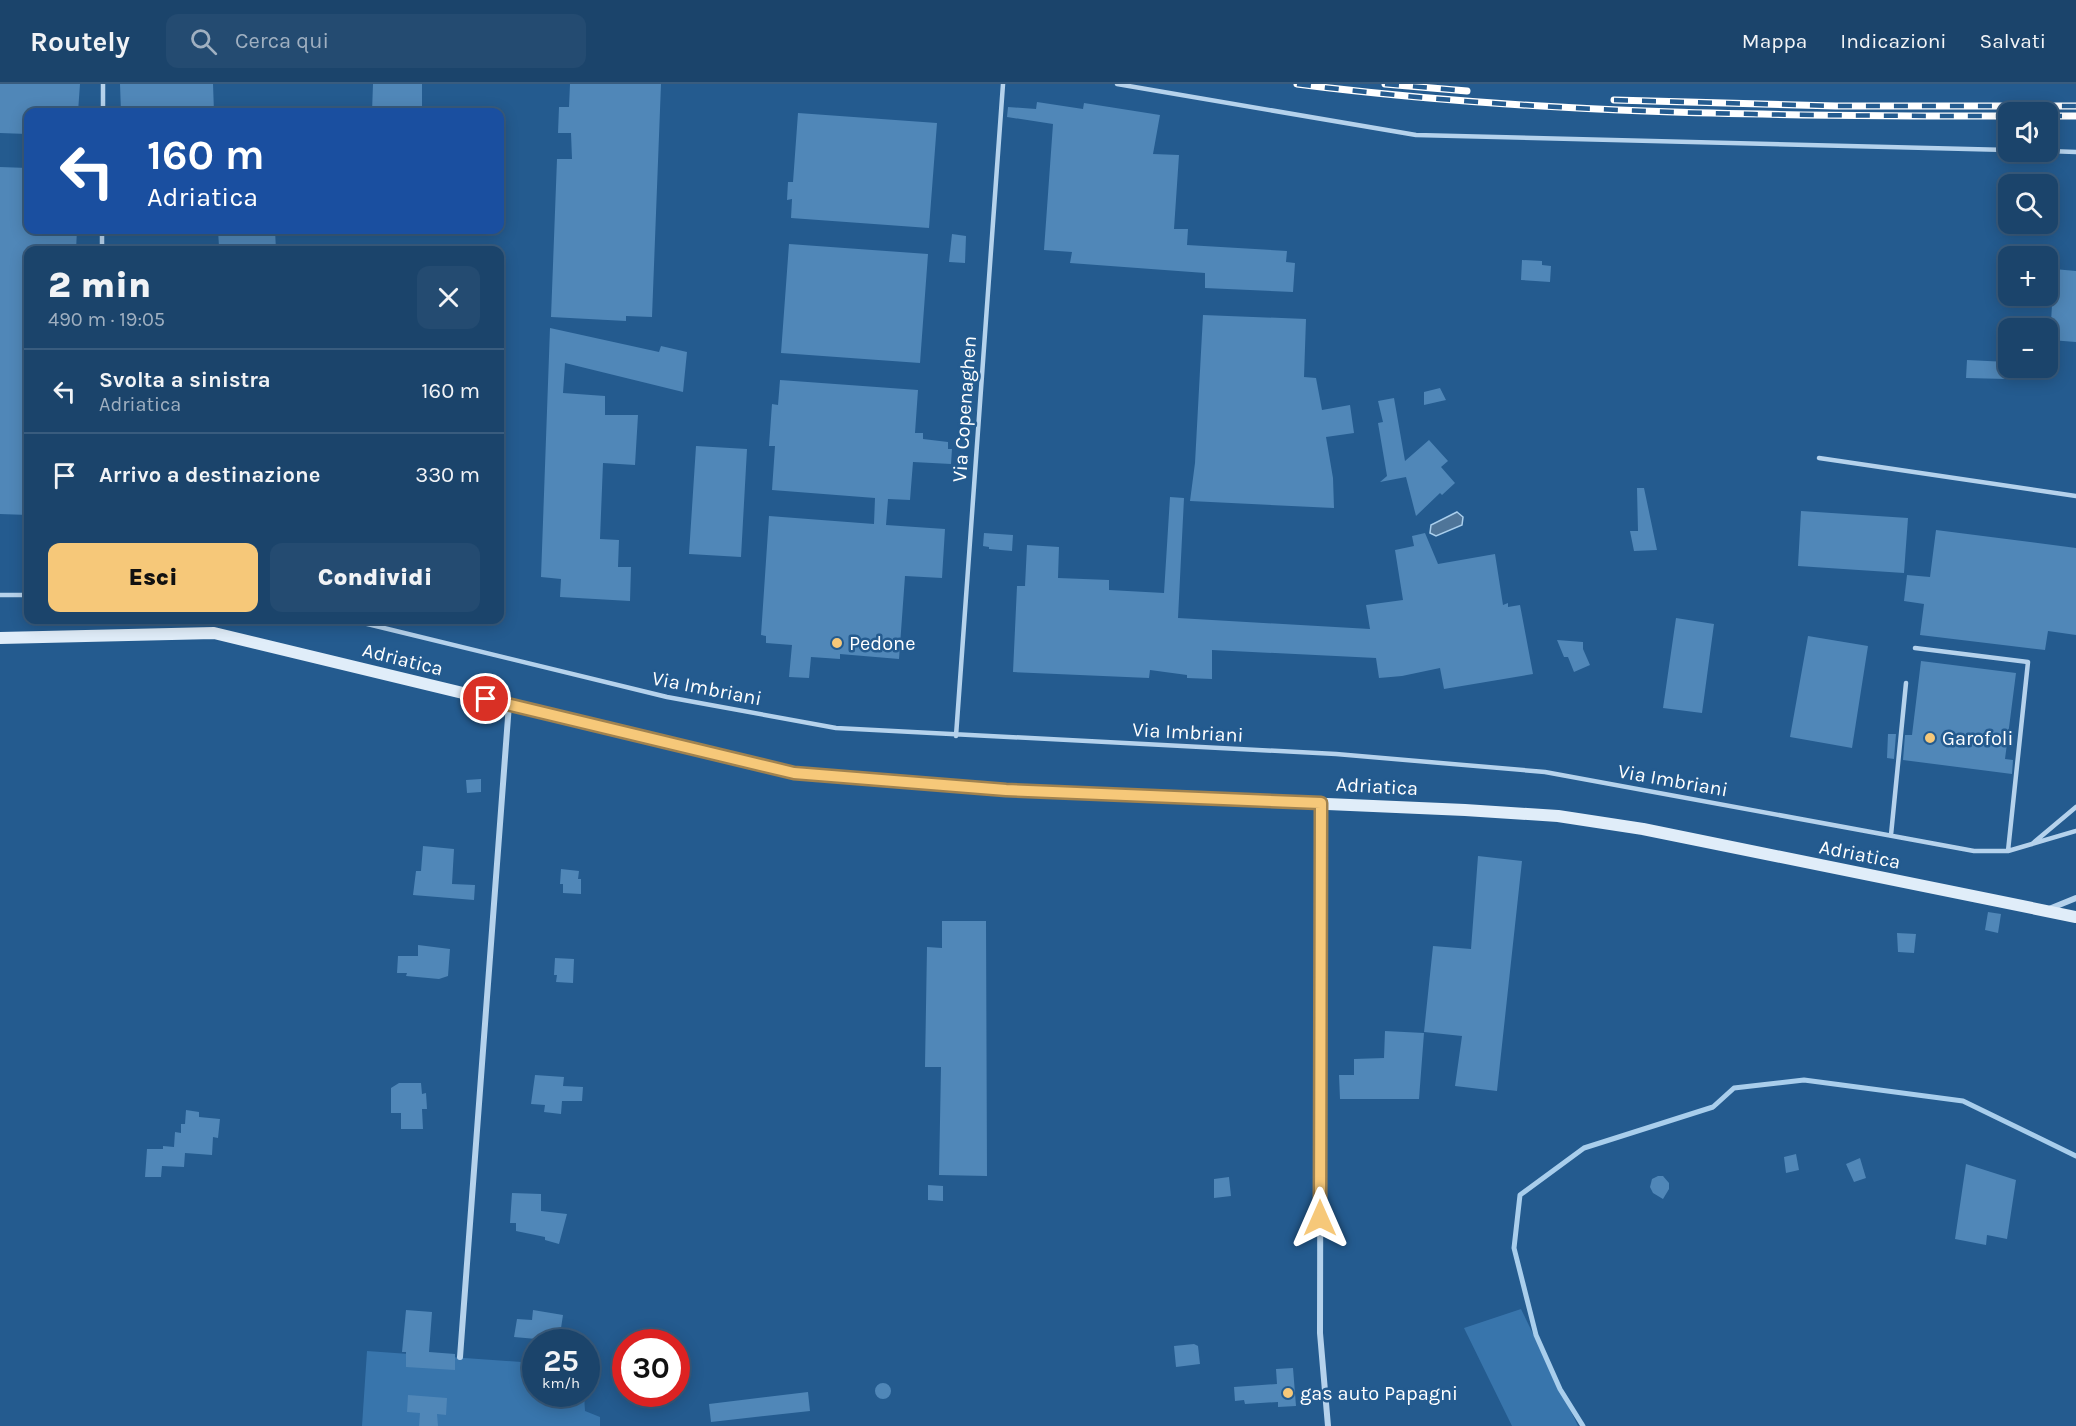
<!DOCTYPE html>
<html lang="it">
<head>
<meta charset="utf-8">
<style>
  :root { --surface:#1b446b; --page:#244b71; --text:#f1f3f6; --muted:#a0b0c1; --line:#395c7e; --accent:#f6c879 }
  body { margin:0; font-family:Karla,sans-serif; background:var(--page); color:var(--text); height:100vh; display:flex; flex-direction:column; font-size:22px; white-space:nowrap }
  * { box-sizing:border-box; margin:0 }
  p { font-size:20px; color:var(--muted) }
  .icon { flex:none; width:33px; height:33px; fill:none; stroke:currentColor; stroke-width:2; stroke-linecap:round; stroke-linejoin:round }
  .map { position:relative; flex:1; overflow:hidden }
  .details { position:absolute; left:24px; top:162px; width:480px; height:378px; display:flex; flex-direction:column; background:var(--surface); border-radius:12px; box-shadow:0 3px 15px #0003,0 0 0 2px var(--line) }
  .details>* { flex:none }
  .guide { position:absolute; left:24px; top:24px; width:480px; height:126px; border-radius:12px; box-shadow:0 3px 15px #0003,0 0 0 2px var(--line); background:#1a4fa0; color:#fff; overflow:hidden }
  .controls { position:absolute; left:1998px; top:18px; display:grid; gap:12px }
  .controls a { display:grid; place-items:center; width:60px; height:60px; border-radius:12px; background:var(--surface); box-shadow:0 3px 15px #0003,0 0 0 2px var(--line); font-size:30px }
  .speed { position:absolute; left:522px; top:1245px; display:flex; gap:12px; font-size:30px; font-weight:700; text-align:center }
  .speed>* { display:grid; place-content:center; width:78px; height:78px; border-radius:50%; background:var(--surface); box-shadow:0 3px 15px #0003,0 0 0 2px var(--line); line-height:1 }
  .speed small { font-size:15px; font-weight:400 }
  .speed .limit { border:9px solid #d22; background:#fff; color:#111 }
  .pin { position:absolute; display:grid; place-items:center; width:51px; height:51px; color:#fff; margin:-26px; border:3px solid #fff; border-radius:50%; box-shadow:0 2px 6px #0007 }
  .me { position:absolute; width:66px; margin:-33px; rotate:0deg; stroke-linejoin:round; filter:drop-shadow(0 0 4px #0008) }
  .turn { display:flex; align-items:center; gap:21px; height:126px; padding:0 24px; font-size:27px }
  .turn .icon { width:78px; height:78px; stroke-width:2.5 }
  .turn b { display:block; font-size:42px; line-height:51px }
  .round { display:grid; place-items:center; flex:none; width:63px; height:63px; border-radius:12px; background:var(--page) }
  .summary { display:flex; align-items:center; justify-content:space-between; height:102px; padding:0 24px }
  h1 { font-size:36px; font-weight:800; line-height:45px }
  .cta { display:flex; gap:12px; margin-top:auto; padding:12px 24px }
  .cta a { flex:1; height:69px; border-radius:12px; background:var(--accent); color:#111; font-size:24px; font-weight:800; line-height:69px; text-align:center }
  .cta a+a { background:var(--page); color:var(--text) }
  ul { padding:0; list-style:none }
  li { display:flex; align-items:center; gap:18px; height:84px; padding:0 24px; border-top:2px solid var(--line) }
  li div { flex:1 }
  li b { display:block; font-size:22px }
  li em { font-style:normal }
  header { display:flex; align-items:center; gap:36px; box-sizing:border-box; height:84px; padding:0 30px; background:var(--surface); border-bottom:2px solid var(--line) }
  header strong { font-size:28px }
  nav { display:flex; gap:33px; margin-inline-start:auto; font-size:21px }
  .search { width:420px; height:54px; background:var(--page); display:flex; align-items:center; gap:15px; box-sizing:border-box; padding:0 21px; border-radius:12px; color:var(--muted); font-size:22px }
  .map>svg:first-child { display:block }
</style>
</head>
<body>
<header>
<strong>Routely</strong>
<div class="search"><svg class="icon" aria-label="search" viewBox="0 0 24 24"><circle cx="10" cy="10" r="6"/><path d="M15 15l6 6"/></svg>Cerca qui</div>
<nav><a>Mappa</a><a>Indicazioni</a><a>Salvati</a></nav>
</header>
<div class="map">
<svg width="2076" height="1342" viewBox="0 0 2076 1342">
  <rect width="100%" height="100%" fill="#245b8f"/>
  <path fill="#3875ac" d="M1521,1225L1578,1342H1512L1464,1244Z
    M367,1267L535,1279L536,1310H584L585,1327L600,1333V1342H362Z"/>
  <path fill="#4f7599" stroke="#a9ceec" stroke-width="1.5" d="M1457,428L1463,433L1462,441L1436,452L1430,449L1431,441Z"/>
  <g fill="none" stroke-linecap="round" stroke-linejoin="round">
    <path stroke="#a9ceec" stroke-width="5" d="M1583,1342L1560,1305L1536,1251L1514,1164L1520,1111L1584,1064L1713,1023L1734,1004L1804,996L1963,1017L2076,1072"/>
  </g>
  <path fill="#5087b8" d="M0,0H80L78,28H28L27,50L0,49Z
    M120,0H213L214,28H121Z
    M373,0H422V28H372Z
    M570,0H661L652,233L626,232V237L551,233L557,75H572L571,49H558L559,23H569Z
    M1037,18L1083,25L1084,19L1160,31L1153,70L1179,71L1174,145H1188L1187,161L1287,167L1286,178L1295,179L1293,208L1205,204V189L1070,179L1072,168L1044,166L1053,40L1007,33L1008,23L1036,25Z
    M798,29L937,39L929,144L791,134L792,115L787,116L788,98H793Z
    M0,83L28,84V146H77L76,166H28V431L0,430Z
    M218,146H275L276,166H234V162L219,163Z
    M952,150L966,152L965,179L949,178Z
    M789,160L928,170L920,279L781,269Z
    M1522,176L1542,177V181L1551,182L1550,198L1521,196Z
    M2054,185L2076,187V258L2050,256Z
    M1203,231L1306,235L1304,293L1316,294L1322,326L1350,321L1354,349L1326,353L1333,394L1334,424L1190,417L1195,379Z
    M550,244L659,268L661,262L687,268L683,308L565,279L563,309L605,312V331H638L635,381L603,379L600,455L619,456L618,483H631L630,517L560,513L561,495L541,493Z
    M1967,276L2008,278L2007,295L1966,294Z
    M780,296L918,306L915,349H923V355L948,358V365H952L951,380L913,378L910,416L888,415L886,441L945,445L942,494L905,492L899,575L840,570V575L811,573L809,594L789,593L792,561L766,559V552L761,551L769,432L874,440L875,414L772,406L775,362H769L772,320L778,321Z
    M1440,304L1446,316L1424,321V308Z
    M1394,314L1405,377L1429,356L1448,377L1441,383L1455,399L1442,411L1440,409L1416,432L1406,393L1380,398L1387,392L1378,339L1383,338L1378,317Z
    M696,362L747,365L741,473L689,470Z
    M1637,404H1644L1657,466L1634,467L1630,447H1638Z
    M1170,413L1184,414L1178,534L1370,545L1366,521L1403,516L1395,466L1414,462L1412,452L1425,449L1438,480L1495,470L1503,521L1508,519V523L1520,521L1533,590L1444,605L1440,584L1402,592L1379,594L1376,574L1212,566V595L1187,594V591L1150,586L1149,594L1013,588L1017,502H1025L1027,461L1059,463L1058,494L1109,496V506L1164,509Z
    M1801,427L1908,434L1904,489L1798,482Z
    M1936,446L2076,464V551L2048,547L2045,566L1920,551L1924,520L1904,517L1907,491L1930,493Z
    M984,449L1013,451L1012,467L989,465V463L983,462Z
    M1676,534L1714,540L1702,629L1663,624Z
    M1808,552L1868,562L1852,664L1790,653Z
    M1557,556L1583,558V565L1590,581L1574,588L1568,573H1564Z
    M1921,577L2016,589L2005,675L2013,676L2012,690L1903,676L1905,651H1912Z
    M1888,650H1896L1894,675L1887,674Z
    M481,695V708L467,709L466,696Z
    M423,762L454,765L452,800L475,801L474,816L413,811L416,787H421Z
    M1478,772L1522,777L1497,1007L1455,1002L1462,952L1424,948L1433,862L1471,865Z
    M561,785L579,787L578,795H581V810L563,809V800H560Z
    M1988,828L2001,830L1998,849L1985,846Z
    M942,837H986L987,1092L939,1091L941,983H925L927,863L942,864Z
    M1897,849L1916,850L1914,869L1898,868Z
    M418,861L450,865L448,892L439,895L406,892L407,889H397L398,872H418Z
    M555,874L574,875L573,899L556,898L557,891H554Z
    M1385,947L1424,949L1419,1015H1340L1339,991H1354V975L1384,974Z
    M535,991L564,993L563,1002L583,1003L582,1017H562L561,1030L544,1028L545,1021L531,1020Z
    M399,999H421L422,1010L426,1009L427,1025H422L423,1045H401V1029H391V1004Z
    M186,1026L199,1028V1033L220,1035L218,1054L213,1053L212,1071L185,1069L184,1083L162,1082L161,1093H145L147,1065H163V1062L174,1063L175,1048L181,1049V1040H185Z
    M1796,1070L1799,1086L1786,1089L1784,1073Z
    M1860,1074L1866,1094L1854,1098L1846,1080Z
    M1966,1080L2016,1096L2007,1155L1987,1151L1986,1161L1955,1155Z
    M1658,1092H1663L1669,1099V1105L1663,1115L1653,1109L1650,1103L1652,1095Z
    M1229,1093L1231,1112L1214,1114V1095Z
    M928,1101L943,1102V1117L928,1116Z
    M512,1109L541,1110V1127L567,1130L559,1160L545,1156V1153L516,1147V1139H510Z
    M406,1226L432,1228L429,1268L455,1270V1286L406,1283V1268H402Z
    M533,1226L563,1231L559,1257L514,1253L517,1235L532,1236Z
    M1194,1260L1198,1262L1200,1280L1176,1283L1174,1262Z
    M1293,1284L1296,1322L1278,1323V1318L1245,1320L1244,1316L1235,1317L1234,1303L1277,1300L1276,1285Z
    M875 1307a8 8 0 1 1 16 0a8 8 0 1 1-16 0Z
    M808,1308L810,1327L711,1338L709,1320Z
    M408,1311L447,1314L446,1331L437,1330L438,1342H419L420,1329L407,1328Z"/>
  <g fill="none" stroke-linecap="round" stroke-linejoin="round">
    <path stroke="#b5d2ec" stroke-width="4.5" d="M1117,0L1416,51L2008,66
      M103,28V0
      M2048,67L2076,68
      M102,166V146
      M1819,374L2076,412
      M0,511H28
      M351,536L667,613L836,644L1336,670L1545,688L1974,767H2008L2076,747
      M1915,564L2028,578L2008,767
      M956,652L1003,0
      M1891,751L1906,599
      M2032,760L2076,723"/>
    <path stroke="#b5d2ec" stroke-width="6" d="M1321,720L1320,1249L1328,1342
      M2049,825L2076,814
      M460,1273L509,620"/>
    <path stroke="#e0edf9" stroke-width="12" d="M0,554L214,549L794,689L1006,706L1465,726L1558,732L1643,745L2076,833"/>
    <g stroke="#fff" stroke-width="7">
      <path id="rail" d="M1297,0C1532,30 1771,32 2008,32
        M1385,0L1467,7
        M1614,16L1836,22H2076
        M2048,32H2076"/>
    </g>
    <use href="#rail" stroke="#245b8f" stroke-width="4.5" stroke-dasharray="14" stroke-linecap="butt"/>
  </g>
  <g fill="none" stroke-linecap="round" stroke-linejoin="round">
    <g stroke="#a0824f" stroke-width="15">
      <path id="route" d="M486,615L794,689L1006,706L1321,719L1320,1134"/>
    </g>
    <use href="#route" stroke="#f6c879" stroke-width="10"/>
  </g>
  <g fill="#f6c879" stroke="#245b8f" stroke-width="2">
    <circle cx="837" cy="559" r="6"/>
    <circle cx="1930" cy="654" r="6"/>
    <circle cx="1288" cy="1309" r="6"/>
  </g>
  <g text-anchor="middle" stroke-width="5" stroke-linejoin="round" paint-order="stroke">
    <g font-size="20" fill="#fff" stroke="#245b8f">
      <text transform="translate(964 325) rotate(-86)" y="7">Via Copenaghen</text>
      <text transform="translate(403 575) rotate(14)" y="7">Adriatica</text>
      <text transform="translate(707 604) rotate(11)" y="7">Via Imbriani</text>
      <text transform="translate(1188 648) rotate(3)" y="7">Via Imbriani</text>
      <text transform="translate(1673 696) rotate(10)" y="7">Via Imbriani</text>
      <text transform="translate(1377 702) rotate(3)" y="7">Adriatica</text>
      <text transform="translate(1860 770) rotate(11)" y="7">Adriatica</text>
    </g>
    <g font-size="20" fill="#fff" stroke="#245b8f" text-anchor="start">
      <text x="849" y="566">Pedone</text>
      <text x="1942" y="661">Garofoli</text>
      <text x="1300" y="1316">gas auto Papagni</text>
    </g>
  </g>
</svg>
<div class="controls">
<a><svg class="icon" aria-label="sound" viewBox="0 0 24 24"><path d="M4 9h4l5-4v14l-5-4H4zM17 9q2 3 0 6"/></svg></a>
<a><svg class="icon" aria-label="search" viewBox="0 0 24 24"><circle cx="10" cy="10" r="6"/><path d="M15 15l6 6"/></svg></a>
<a>+</a>
<a>−</a>
</div>
<div class="speed"><div>25<small>km/h</small></div><div class="limit">30</div></div>
<div class="pin" style="left:486px;top:615px;background:#d93025"><svg class="icon" aria-label="arrive" viewBox="0 0 24 24"><path d="M6 21V4h12l-3 4 3 4H6"/></svg></div>
<svg class="me" style="left:1320px;top:1134px" viewBox="-20 -20 40 40"><path d="M0-17L14 15 0 8-14 15z" fill="#f6c879" stroke="#fff" stroke-width="4"/></svg>
<div class="guide">
<div class="turn"><svg class="icon" aria-label="left" viewBox="0 0 24 24"><path d="M17 20v-9H6M10 6l-5 5 5 5"/></svg><div><b>160 m</b>Adriatica</div></div>
</div>
<section class="details">
<div class="summary"><div><h1>2 min</h1><p>490 m · 19:05</p></div><a class="round"><svg class="icon" aria-label="close" viewBox="0 0 24 24"><path d="M6 6l12 12M18 6L6 18"/></svg></a></div>
<ul>
<li><svg class="icon" aria-label="left" viewBox="0 0 24 24"><path d="M17 20v-9H6M10 6l-5 5 5 5"/></svg><div><b>Svolta a sinistra</b><p>Adriatica</p></div><em>160 m</em></li>
<li><svg class="icon" aria-label="arrive" viewBox="0 0 24 24"><path d="M6 21V4h12l-3 4 3 4H6"/></svg><div><b>Arrivo a destinazione</b></div><em>330 m</em></li>
</ul>
<div class="cta"><a>Esci</a><a>Condividi</a></div>
</section>
</div>
</body>
</html>
